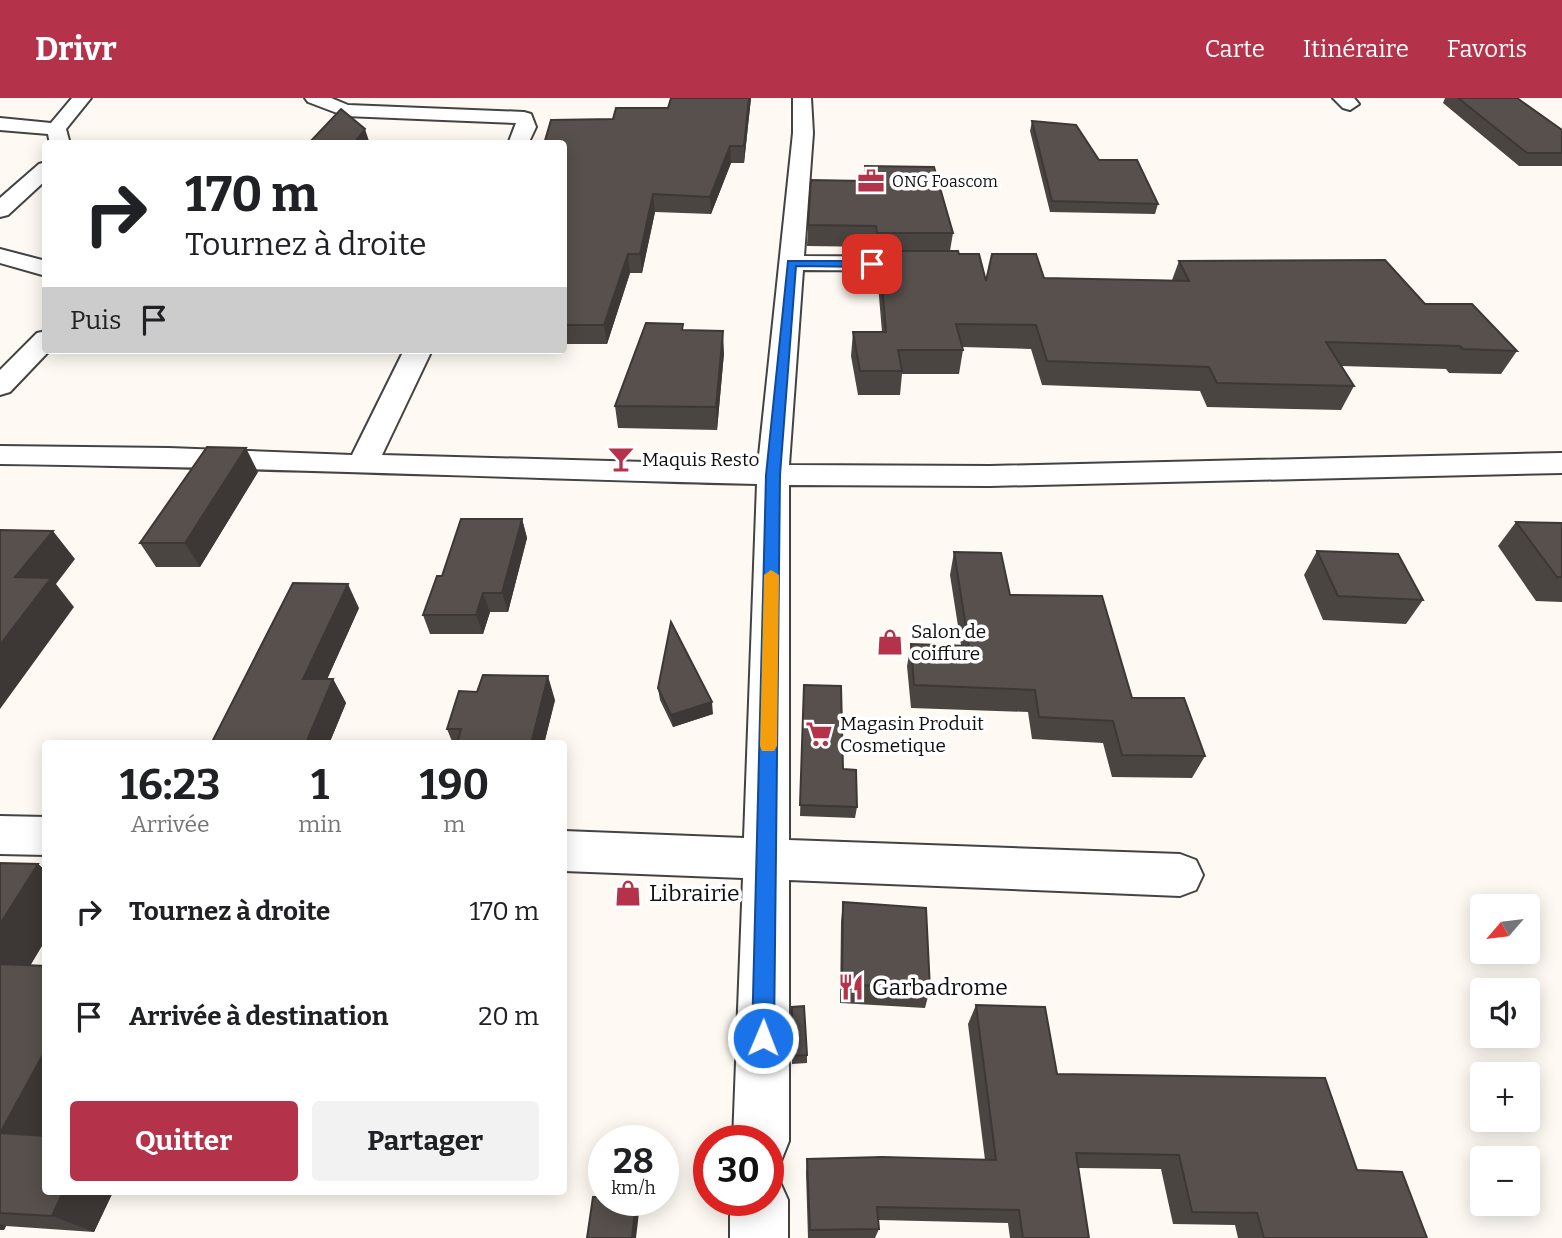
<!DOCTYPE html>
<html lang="fr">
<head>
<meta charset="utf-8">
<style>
  :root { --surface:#fff; --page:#f2f2f2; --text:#202124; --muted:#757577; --accent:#b5334a }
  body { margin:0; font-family:Bitter,serif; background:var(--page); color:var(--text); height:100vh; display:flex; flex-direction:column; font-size:26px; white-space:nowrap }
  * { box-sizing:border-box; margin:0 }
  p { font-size:23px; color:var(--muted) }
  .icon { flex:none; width:38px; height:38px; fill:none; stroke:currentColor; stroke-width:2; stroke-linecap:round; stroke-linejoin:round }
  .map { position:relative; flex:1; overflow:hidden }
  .details { position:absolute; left:42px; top:642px; width:525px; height:455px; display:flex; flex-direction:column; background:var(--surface); border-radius:7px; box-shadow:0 4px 18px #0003 }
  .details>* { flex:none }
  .top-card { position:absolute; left:42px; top:42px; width:525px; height:214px; border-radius:7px; box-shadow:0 4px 18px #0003; background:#fff; color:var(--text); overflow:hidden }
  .needle { width:46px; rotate:242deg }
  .buttons { position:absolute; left:1470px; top:796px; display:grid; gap:14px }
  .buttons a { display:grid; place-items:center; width:70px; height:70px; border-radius:7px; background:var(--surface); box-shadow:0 4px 18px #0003; font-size:35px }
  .speed { position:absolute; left:588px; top:1027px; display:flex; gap:14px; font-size:35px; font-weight:700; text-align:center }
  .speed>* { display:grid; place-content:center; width:91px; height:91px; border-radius:50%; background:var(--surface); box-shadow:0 4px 18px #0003; line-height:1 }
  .speed small { font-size:18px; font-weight:400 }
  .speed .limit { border:10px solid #d22; background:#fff; color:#111 }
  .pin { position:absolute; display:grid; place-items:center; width:60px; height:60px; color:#fff; margin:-30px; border-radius:14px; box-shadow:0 4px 10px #0006 }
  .me { position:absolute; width:77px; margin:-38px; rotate:1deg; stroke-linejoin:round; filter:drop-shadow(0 0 5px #0008) }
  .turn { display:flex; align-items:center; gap:24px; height:147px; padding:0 28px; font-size:32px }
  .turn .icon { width:91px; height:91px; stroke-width:2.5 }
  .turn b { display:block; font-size:49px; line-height:60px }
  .then { display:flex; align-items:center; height:66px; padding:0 28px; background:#0003; gap:14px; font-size:26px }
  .eta { display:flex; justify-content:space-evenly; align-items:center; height:119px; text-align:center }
  .eta b { font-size:42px; font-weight:700; line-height:49px }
  .button { display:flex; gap:14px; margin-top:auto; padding:14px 28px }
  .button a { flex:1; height:80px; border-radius:7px; background:var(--accent); color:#fff; font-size:28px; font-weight:700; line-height:80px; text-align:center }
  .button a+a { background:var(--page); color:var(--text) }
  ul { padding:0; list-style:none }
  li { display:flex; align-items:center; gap:21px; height:105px; padding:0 28px }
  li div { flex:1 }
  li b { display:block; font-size:26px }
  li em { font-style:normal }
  header { display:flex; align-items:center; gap:42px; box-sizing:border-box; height:98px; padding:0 35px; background:var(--accent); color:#fff }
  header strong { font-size:33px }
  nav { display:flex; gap:38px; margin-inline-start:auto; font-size:24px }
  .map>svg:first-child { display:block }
</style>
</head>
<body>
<header>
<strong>Drivr</strong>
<nav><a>Carte</a><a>Itinéraire</a><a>Favoris</a></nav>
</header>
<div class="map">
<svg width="1562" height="1140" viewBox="0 0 1562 1140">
  <rect width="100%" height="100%" fill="#fefaf3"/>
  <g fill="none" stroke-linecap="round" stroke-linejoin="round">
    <g stroke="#434343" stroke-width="4">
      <path id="minor" d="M72,0H91L66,31L70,46H50L48,36L0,32V20L51,25Z
        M305,0H331L348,7L524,14L531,16L536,29L528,46H508L516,25L345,18L308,4Z
        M793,0H811L813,35L804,158L929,159L938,161L941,166L938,171L929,173L803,172L789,367L990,368L1562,355V375L990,388L789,387V742L1180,756L1196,762L1203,777L1196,792L1180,798L789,782V1043L781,1063L768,1068V1043H733L743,780L564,773V733L744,740L757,386C505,380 252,369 0,366V348L169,350L352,357L404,252H432L382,357L758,367L793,35Z
        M1333,0H1354L1359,6L1350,12L1343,10Z
        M46,64V82L8,117L0,119V100L39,66Z
        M0,151L46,163V178L0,165Z
        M46,233V252H50L10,294L0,297V272L37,235Z
        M0,718L46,719V757L0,756Z
        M768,1077L779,1082L788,1102V1140H730V1102H768Z"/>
    </g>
    <use href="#minor" fill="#fff" fill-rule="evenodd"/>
  </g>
  <path fill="#4b4542" d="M671,0H751L744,65H731L711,116L655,114L642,175H630L607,246H564V46L668,10Z
    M1445,0H1517L1562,32V68H1519L1443,5Z
    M1032,23L1099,62L1158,106L1155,116L1050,114L1030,33Z
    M865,68L953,135L950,153L959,156L986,183L1044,180L1172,182L1179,163L1425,206L1517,253L1501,276L1449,275L1446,271L1341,268L1354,288L1341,312L1207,309L1200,293L1042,287L1031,251L962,249L963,252L959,276H902L900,297H858L851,258L853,234H882L877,175L878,156H875V149L807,148L808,127L864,83Z
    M683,232L724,255L717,332L618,330L615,308Z
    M258,374L200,469H156L140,445Z
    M522,421L527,440L508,514H490L483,536H430L423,517L442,478Z
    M1516,424L1562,425V504L1536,503L1498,448Z
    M1317,453L1423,502L1406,526L1323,522L1304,477Z
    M954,454L1010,497L1132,600L1205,658L1192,680L1112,679L1103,645L1032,641L1028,614L911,610L907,568L911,546L961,547L950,477Z
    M359,510L327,581H333L346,605L329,646H213L212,644Z
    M804,587L843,671L857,709L855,720L800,718Z
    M658,590L713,616L673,629L660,602Z
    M555,602L544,646H453L447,631Z
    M0,765L38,766L46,773V841L30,868L46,1094H113L94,1134L6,1128L4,1132H0Z
    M843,804L930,891L925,910L840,905L841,824Z
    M976,907L1057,976L1357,1072L1427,1140H1238L1235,1127L1173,1126L1161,1071L1078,1070L1089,1140H1010L1008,1125L878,1122L879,1131L875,1140H808L806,1075L807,1061L985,1062L968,926Z
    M792,909L807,957V965L792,966Z"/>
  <path fill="#3d3836" d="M749,0H751L744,65V48Z
    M365,31L370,46H353Z
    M730,48L731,65L711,116L710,99Z
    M653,96L655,114L642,175L640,156Z
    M628,156L630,175L607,246L604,227Z
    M723,233L724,255L717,332L716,309Z
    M246,350L258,374L200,469L185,445Z
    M522,421L527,440L508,514L502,495Z
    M53,433L75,461L56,486L74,509L0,611V547L15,479Z
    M348,486L359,510L317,604L303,581Z
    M483,495L490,514L483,536L476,517Z
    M548,578L555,602L544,646H531Z
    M333,581L346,605L329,646H306Z
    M712,604L713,616L673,629L671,617Z
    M38,766L46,773V841L16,891L0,880V826Z
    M46,951V1051L0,1035Z
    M63,1094H113L94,1134L52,1118Z
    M636,1102H638L640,1106L636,1140H632Z
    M0,1126L6,1128L4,1132L0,1131Z"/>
  <path fill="#57504d" stroke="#3d3836" stroke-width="2" d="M671,0H749L744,48H730L710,99L653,96L640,156H628L604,227H564V46H544L551,22L613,21L616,10H668Z
    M1458,0H1517L1562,32V55H1527Z
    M341,11L365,31L353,46H308Z
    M1032,23L1076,27L1099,62H1137L1158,106L1052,103Z
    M865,68L934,69L953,135H877L876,128L808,127L811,82L865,83Z
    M879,153H958L959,156H979L986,183L992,156H1036L1044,180L1189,183L1179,163L1385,162L1425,206H1472L1517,253L1463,251L1460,248L1326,244L1354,288L1217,285L1209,269L1047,263L1036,227L956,226L963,252H898L902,273H860L853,234H886Z
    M646,225L683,226L682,232L723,233L716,309L615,308Z
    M207,349L246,350L185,445H140Z
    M461,421H522L502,495H483L476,517H423L437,478H442Z
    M1516,424L1562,425V479H1557Z
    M0,432L53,433L15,479L51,480L0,547Z
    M1317,453L1398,456L1423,502L1338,498Z
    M954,454L1001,455L1010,497L1102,498L1132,600H1184L1205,658L1122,657L1113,623L1039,619L1035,592L914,587L911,546L969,548Z
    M293,485L348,486L303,581H333L306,645L212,644Z
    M671,524L712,604L671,617L658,590Z
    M483,577L548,578L531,646H457L461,631H447L459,593L477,594Z
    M804,587L841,588L843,671L856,672L857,709L800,707Z
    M0,765L38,766L0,826Z
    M843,804L926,810L930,891L842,886Z
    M0,866L46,868V951L0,1035Z
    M976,907L1045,909L1057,976L1325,980L1357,1072L1402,1074L1427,1140H1264L1257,1115L1192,1114L1179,1057L1076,1055L1089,1140H1023L1019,1112L877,1109L879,1131L810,1132L807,1061L882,1059L996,1062Z
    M804,908L807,957L792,958V909Z
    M0,1035L46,1038V1094H63L52,1118L0,1115Z
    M593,1099H604V1102H636L632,1140H587Z"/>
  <path fill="#1a73e8" stroke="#114b97" stroke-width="2" d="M788,163H872L877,166L872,169L796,168L780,377L774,940L770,947L763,950L755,947L752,940L766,377Z"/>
  <path fill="#f59e0b" d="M771,472L779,477L777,648L774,653H762L760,648L764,477Z"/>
  <defs>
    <g id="office-bare" transform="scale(2.1)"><path d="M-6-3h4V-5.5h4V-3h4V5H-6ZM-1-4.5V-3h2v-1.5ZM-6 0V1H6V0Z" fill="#b5334a" stroke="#fff" stroke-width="2.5" paint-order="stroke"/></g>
    <g id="bar-bare" transform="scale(2.1)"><path d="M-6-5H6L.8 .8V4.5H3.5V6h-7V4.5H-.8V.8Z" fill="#b5334a" stroke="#fff" stroke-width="2.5" paint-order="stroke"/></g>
    <g id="shop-bare" transform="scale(2.1)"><path d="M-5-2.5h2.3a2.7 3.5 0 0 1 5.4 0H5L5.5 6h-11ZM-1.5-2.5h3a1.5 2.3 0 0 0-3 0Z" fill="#b5334a" stroke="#fff" stroke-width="2.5" paint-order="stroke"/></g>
    <g id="supermarket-bare" transform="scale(2.1)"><path d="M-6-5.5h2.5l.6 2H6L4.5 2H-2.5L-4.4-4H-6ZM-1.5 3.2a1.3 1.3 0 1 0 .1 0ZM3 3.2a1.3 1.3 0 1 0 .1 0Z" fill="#b5334a" stroke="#fff" stroke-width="2.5" paint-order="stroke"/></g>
    <g id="restaurant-bare" transform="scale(2.1)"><path d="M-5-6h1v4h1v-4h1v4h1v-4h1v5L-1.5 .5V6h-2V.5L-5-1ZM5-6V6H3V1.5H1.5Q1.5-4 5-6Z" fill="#b5334a" stroke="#fff" stroke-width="2.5" paint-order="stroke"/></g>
  </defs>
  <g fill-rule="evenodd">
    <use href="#office-bare" x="871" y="83"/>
    <use href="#bar-bare" x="621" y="361"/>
    <use href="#shop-bare" x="890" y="544"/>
    <use href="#supermarket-bare" x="819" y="636"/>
    <use href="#shop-bare" x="628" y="795"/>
    <use href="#restaurant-bare" x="851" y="889"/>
  </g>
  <g text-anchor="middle" stroke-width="7" stroke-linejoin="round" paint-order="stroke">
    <g font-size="16" fill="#101010" stroke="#fff" text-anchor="start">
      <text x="892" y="89">ONG Foascom</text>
    </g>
    <g font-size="19" fill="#101010" stroke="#fff" text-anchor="start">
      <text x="642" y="368">Maquis Resto</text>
      <text x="911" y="540">Salon de<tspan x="911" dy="22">coiffure</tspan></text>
      <text x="840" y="632">Magasin Produit<tspan x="840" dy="22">Cosmetique</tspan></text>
    </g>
    <g font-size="23" fill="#101010" stroke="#fff" text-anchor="start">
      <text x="649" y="803">Librairie</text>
      <text x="872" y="897">Garbadrome</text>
    </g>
  </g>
</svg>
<div class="buttons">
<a><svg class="needle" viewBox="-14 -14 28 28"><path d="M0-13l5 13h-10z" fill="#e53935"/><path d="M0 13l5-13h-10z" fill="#757577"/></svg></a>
<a><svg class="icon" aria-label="sound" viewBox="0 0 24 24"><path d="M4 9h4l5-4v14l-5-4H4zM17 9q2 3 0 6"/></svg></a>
<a>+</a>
<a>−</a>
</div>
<div class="speed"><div>28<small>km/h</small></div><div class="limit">30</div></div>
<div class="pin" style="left:872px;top:166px;background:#d93025"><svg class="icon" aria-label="arrive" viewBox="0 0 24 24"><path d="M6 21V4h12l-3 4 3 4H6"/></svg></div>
<svg class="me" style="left:763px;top:940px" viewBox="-20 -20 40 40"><circle r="17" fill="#1a73e8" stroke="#fff" stroke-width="3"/><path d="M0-11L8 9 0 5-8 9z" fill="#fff"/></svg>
<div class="top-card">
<div class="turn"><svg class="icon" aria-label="right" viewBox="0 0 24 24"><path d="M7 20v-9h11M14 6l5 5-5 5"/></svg><div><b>170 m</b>Tournez à droite</div></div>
<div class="then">Puis<svg class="icon" aria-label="arrive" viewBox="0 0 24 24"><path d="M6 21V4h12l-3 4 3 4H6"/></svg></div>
</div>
<section class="details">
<div class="eta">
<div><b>16:23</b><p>Arrivée</p></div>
<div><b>1</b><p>min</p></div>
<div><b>190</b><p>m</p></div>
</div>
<ul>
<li><svg class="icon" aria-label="right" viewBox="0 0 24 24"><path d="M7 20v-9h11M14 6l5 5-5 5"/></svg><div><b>Tournez à droite</b></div><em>170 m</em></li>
<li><svg class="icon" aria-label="arrive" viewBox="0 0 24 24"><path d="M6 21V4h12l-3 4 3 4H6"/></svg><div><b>Arrivée à destination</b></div><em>20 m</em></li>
</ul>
<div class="button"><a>Quitter</a><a>Partager</a></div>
</section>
</div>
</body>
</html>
